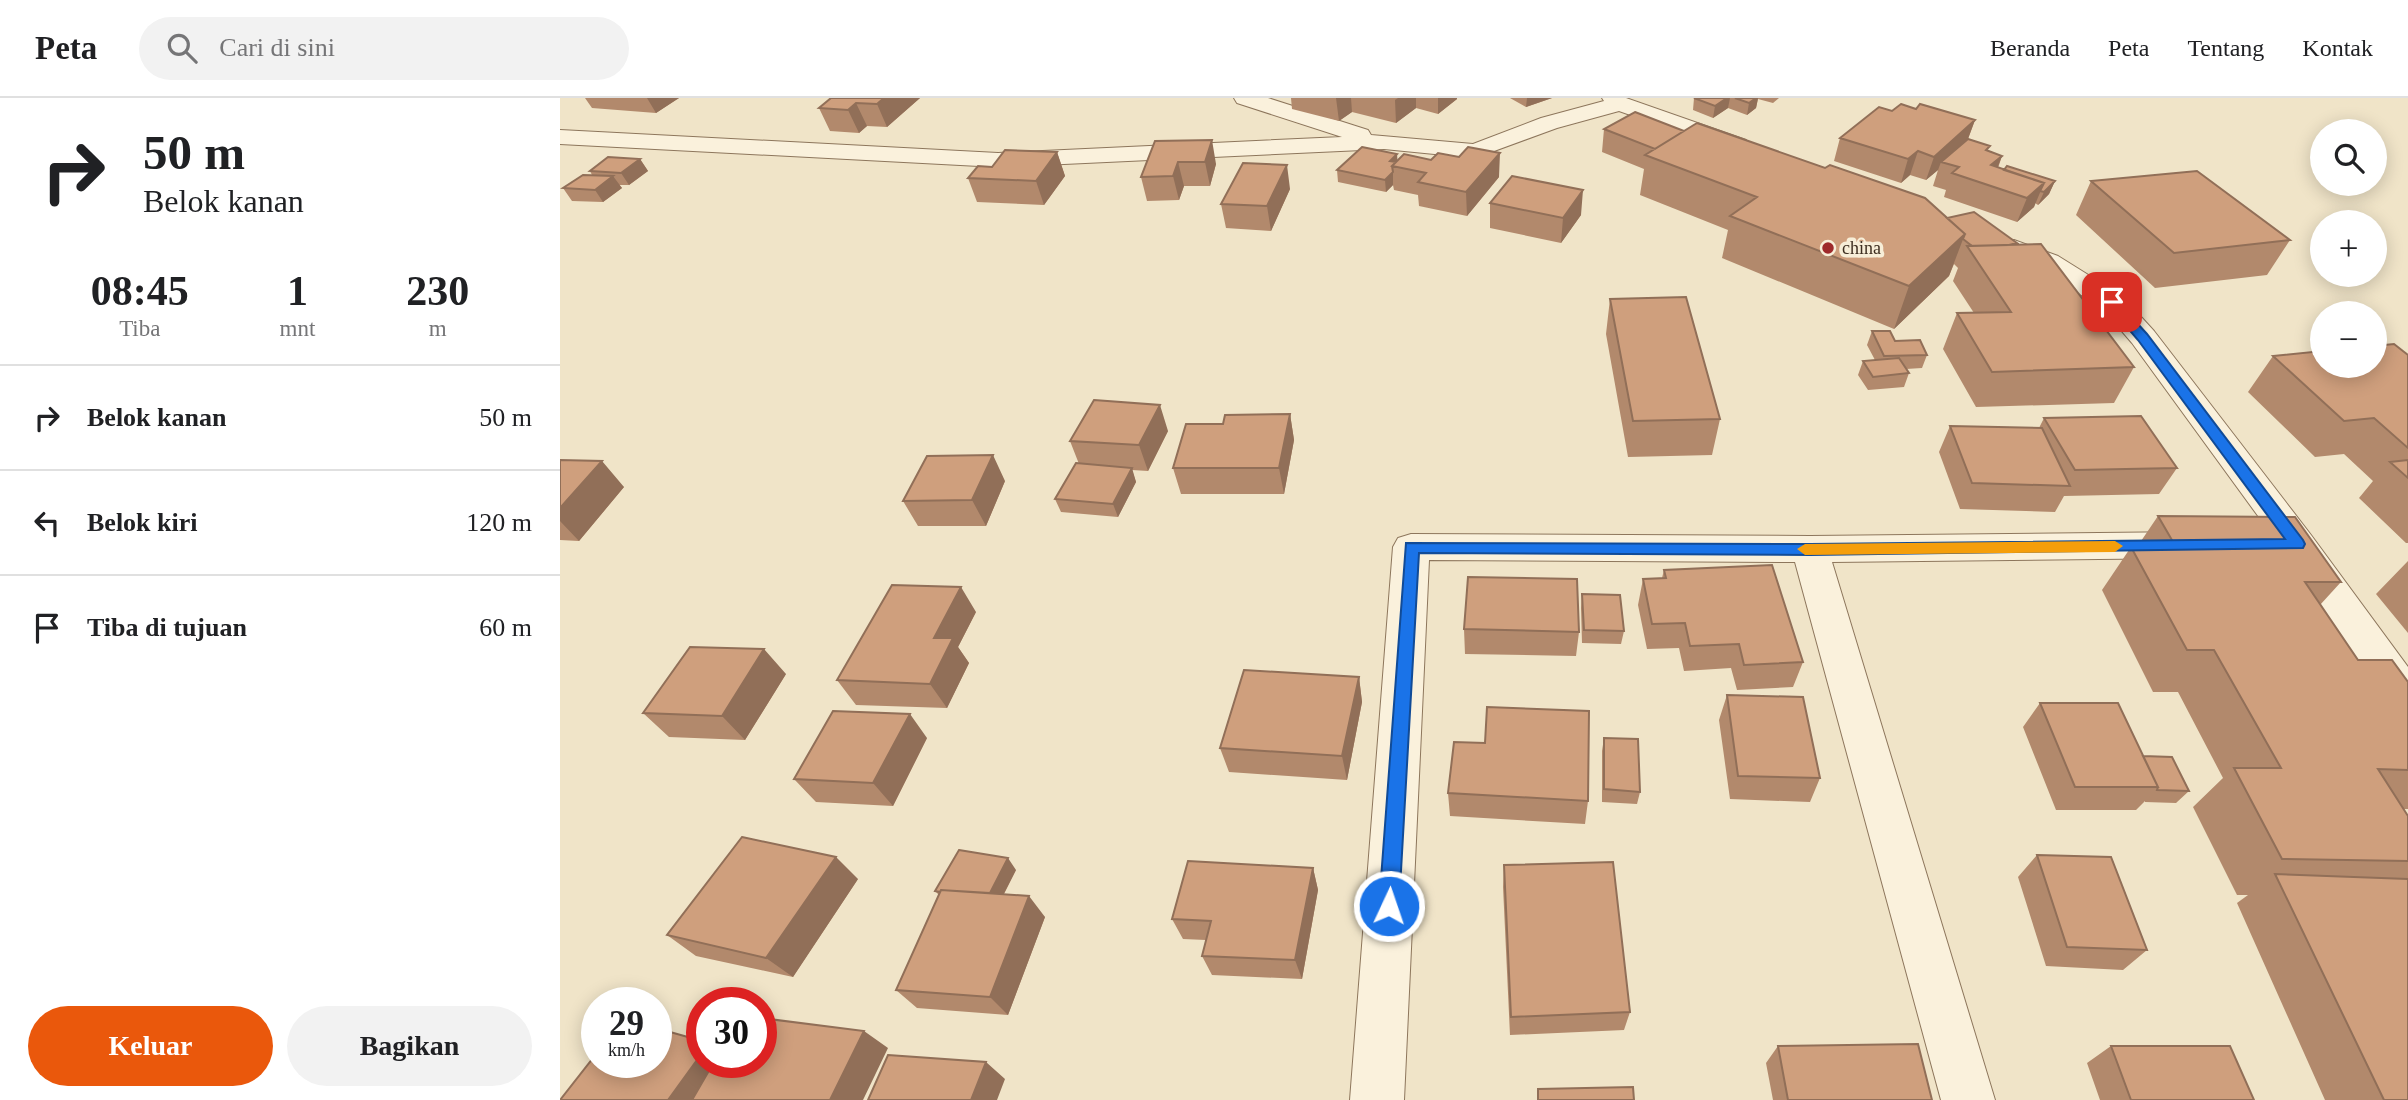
<!DOCTYPE html>
<html lang="id">
<head>
<meta charset="utf-8">
<style>
  :root { --surface:#fff; --page:#f2f2f2; --text:#202124; --muted:#757577; --line:#e0e0e0; --accent:#ea580c }
  body { margin:0; font-family:"Times New Roman",serif; background:var(--page); color:var(--text); height:100vh; display:flex; flex-direction:column; font-size:26px; white-space:nowrap }
  * { box-sizing:border-box; margin:0 }
  p { font-size:23px; color:var(--muted) }
  .icon { flex:none; width:38px; height:38px; fill:none; stroke:currentColor; stroke-width:2; stroke-linecap:round; stroke-linejoin:round }
  .map { position:relative; flex:1; overflow:hidden }
  .side { display:flex; flex-direction:column; background:var(--surface); width:560px }
  .side>* { flex:none }
  .hud { background:#fff; color:var(--text); overflow:hidden }
  .buttons { position:absolute; left:1750px; top:21px; display:grid; gap:14px }
  .buttons a { display:grid; place-items:center; width:77px; height:77px; border-radius:50%; background:var(--surface); box-shadow:0 4px 18px #0003; font-size:35px }
  .speed { position:absolute; left:21px; top:889px; display:flex; gap:14px; font-size:35px; font-weight:700; text-align:center }
  .speed>* { display:grid; place-content:center; width:91px; height:91px; border-radius:50%; background:var(--surface); box-shadow:0 4px 18px #0003; line-height:1 }
  .speed small { font-size:18px; font-weight:400 }
  .speed .limit { border:10px solid #d22; background:#fff; color:#111 }
  .pin { position:absolute; display:grid; place-items:center; width:60px; height:60px; color:#fff; margin:-30px; border-radius:14px; box-shadow:0 4px 10px #0006 }
  .me { position:absolute; width:77px; margin:-38px; rotate:3deg; stroke-linejoin:round; filter:drop-shadow(0 0 5px #0008) }
  .turn { display:flex; align-items:center; gap:24px; height:147px; padding:0 28px; font-size:32px }
  .turn .icon { width:91px; height:91px; stroke-width:2.5 }
  .turn b { display:block; font-size:49px; line-height:60px }
  .eta { display:flex; justify-content:space-evenly; align-items:center; height:119px; text-align:center }
  .eta b { font-size:42px; font-weight:700; line-height:49px }
  .cta { display:flex; gap:14px; margin-top:auto; padding:14px 28px }
  .cta a { flex:1; height:80px; border-radius:42px; background:var(--accent); color:#fff; font-size:28px; font-weight:700; line-height:80px; text-align:center }
  .cta a+a { background:var(--page); color:var(--text) }
  ul { padding:0; list-style:none }
  li { display:flex; align-items:center; gap:21px; height:105px; padding:0 28px; border-top:2px solid var(--line) }
  li div { flex:1 }
  li b { display:block; font-size:26px }
  li em { font-style:normal }
  header { display:flex; align-items:center; gap:42px; box-sizing:border-box; height:98px; padding:0 35px; background:var(--surface); border-bottom:2px solid var(--line) }
  header strong { font-size:33px }
  nav { display:flex; gap:38px; margin-inline-start:auto; font-size:24px }
  .search { width:490px; height:63px; background:var(--page); display:flex; align-items:center; gap:18px; box-sizing:border-box; padding:0 24px; border-radius:38px; color:var(--muted); font-size:26px }
  main { display:flex; flex:1; min-height:0 }
  .map>svg:first-child { display:block }
</style>
</head>
<body>
<header>
<strong>Peta</strong>
<div class="search"><svg class="icon" aria-label="search" viewBox="0 0 24 24"><circle cx="10" cy="10" r="6"/><path d="M15 15l6 6"/></svg>Cari di sini</div>
<nav><a>Beranda</a><a>Peta</a><a>Tentang</a><a>Kontak</a></nav>
</header>
<main>
<section class="side">
<div class="hud">
<div class="turn"><svg class="icon" aria-label="right" viewBox="0 0 24 24"><path d="M7 20v-9h11M14 6l5 5-5 5"/></svg><div><b>50 m</b>Belok kanan</div></div>
</div>
<div class="eta">
<div><b>08:45</b><p>Tiba</p></div>
<div><b>1</b><p>mnt</p></div>
<div><b>230</b><p>m</p></div>
</div>
<ul>
<li><svg class="icon" aria-label="right" viewBox="0 0 24 24"><path d="M7 20v-9h11M14 6l5 5-5 5"/></svg><div><b>Belok kanan</b></div><em>50 m</em></li>
<li><svg class="icon" aria-label="left" viewBox="0 0 24 24"><path d="M17 20v-9H6M10 6l-5 5 5 5"/></svg><div><b>Belok kiri</b></div><em>120 m</em></li>
<li><svg class="icon" aria-label="arrive" viewBox="0 0 24 24"><path d="M6 21V4h12l-3 4 3 4H6"/></svg><div><b>Tiba di tujuan</b></div><em>60 m</em></li>
</ul>
<div class="cta"><a>Keluar</a><a>Bagikan</a></div>
</section>
<div class="map">
<svg width="1848" height="1002" viewBox="0 0 1848 1002">
  <rect width="100%" height="100%" fill="#f0e4c8"/>
  <g fill="none" stroke-linecap="round" stroke-linejoin="round">
    <g stroke="#8d765c" stroke-width="2">
      <path id="minor" d="M674,0H708L808,32L811,37L913,46L981,20L1044,3L1042,0H1066L1186,42L1190,47L1186,52H1170L1059,13L997,30L915,60L824,51L438,69L0,46V32L438,55L782,39L677,5Z
        M1454,142L1498,158L1562,198L1594,233L1751,437L1848,569V618L1833,613L1725,455L1572,245L1542,210L1478,170L1444,156L1440,150L1444,144Z
        M1629,434L1642,438L1647,447L1642,456L1629,460L1272,464L1435,1002H1381L1235,464L869,462L844,1002H790L833,449L838,440L851,436L1250,438Z"/>
    </g>
    <use href="#minor" fill="#faf1dc" fill-rule="evenodd"/>
  </g>
  <path fill="#b2896c" d="M25,0H119L96,15L32,10Z
    M271,0H360L327,29L307,28L299,35L270,33L259,10Z
    M731,0H897V1L878,16L856,10L836,25L792,14L779,23L732,11Z
    M950,0H992L966,9Z
    M1134,0H1219L1213,5L1198,1L1196,10L1187,17L1168,10L1153,20L1133,12Z
    M1356,11L1415,22L1408,41L1428,53L1442,58L1438,70L1495,83L1489,96L1478,107L1475,105L1474,109L1457,124L1384,99L1386,92L1373,88L1378,72L1366,82L1350,77L1341,85L1274,63L1280,40L1332,13Z
    M1044,31L1124,33L1387,120L1457,147L1574,269L1554,305L1416,309L1383,251L1397,215H1414L1393,183L1398,170L1394,166L1389,178L1334,231L1162,160L1168,132L1080,97L1084,71L1042,54Z
    M595,43L656,66L650,88H624L619,102L587,103L581,79Z
    M497,54L505,78L484,107L417,104L408,80L432,69Z
    M837,56V63L939,79L907,118L859,108L858,97L834,92L833,87L826,94L778,84L777,72Z
    M80,61L88,73L69,87H59L62,90L43,104L12,103L3,90L32,77L30,73Z
    M1531,83L1730,142L1707,177L1595,190L1516,117Z
    M730,91L711,133L666,130L661,106Z
    M930,105L1021,117L1001,145L930,130Z
    M1050,201L1160,321L1152,357L1068,359L1046,236Z
    M1312,233L1367,257L1362,270L1346,271L1349,275L1344,289L1308,292L1298,277L1303,263L1315,262L1307,247Z
    M1848,257V445H1846L1799,400L1813,383L1784,356L1755,359L1688,294L1713,258Z
    M730,316L734,342L724,396H621L613,370Z
    M1484,320L1617,370L1599,396L1504,398L1495,414L1400,411L1379,354L1390,328L1479,330Z
    M608,333L588,373L572,372L576,384L558,419L501,414L495,401L519,366L510,343Z
    M0,362L64,389L19,443L0,442Z
    M445,383L426,428H358L343,403Z
    M1598,418L1781,484L1760,507L1798,562L1848,584V711H1844L1848,718V1002H1765L1677,805L1688,797H1677L1633,709L1663,680L1618,594H1593L1542,492L1571,449H1577Z
    M1848,463V535L1816,496Z
    M1104,472L1243,564L1233,589L1177,592L1171,570L1124,573L1119,550L1087,551L1078,507L1083,481L1102,480Z
    M1022,496L1064,533L1061,546L1022,545L1021,510Z
    M416,514L398,549L409,565L387,610L296,607L277,582Z
    M904,531L1019,534L1016,558L905,556Z
    M226,576L185,642L109,639L83,615Z
    M799,579L802,604L787,682L669,674L660,650Z
    M1167,597L1260,680L1250,704L1170,701L1159,622Z
    M1480,605L1583,658L1629,693L1616,705L1585,704V703L1576,712H1496L1463,629Z
    M367,640L333,708L256,704L234,681Z
    M1044,640L1080,694L1077,706L1042,704V653Z
    M888,695L1028,703L1025,726L890,718Z
    M1477,757L1587,852L1563,872L1486,868L1458,779Z
    M944,767L1070,914L1064,932L950,937L943,789Z
    M753,770L758,792L742,881L652,877L642,858L646,842L623,841L612,821Z
    M456,772L444,796L485,819L448,917L357,910L336,892L379,797L375,793Z
    M298,781L233,879L136,858L107,837Z
    M1218,948L1372,1002H1213L1206,965Z
    M1551,948L1694,1002H1540L1527,965Z"/>
  <path fill="#916f58" d="M87,0H119L96,15Z
    M324,0H360L327,29L317,6Z
    M776,0H791L792,14L779,23Z
    M838,0H856V10L836,25L835,2Z
    M878,0H897V1L878,16Z
    M967,0H992L966,9Z
    M1167,0H1170L1168,10L1153,20L1155,8Z
    M1196,0H1198L1196,10L1187,17L1189,5Z
    M296,5L307,28L299,35L288,12Z
    M1415,22L1406,46L1381,64L1378,72L1366,82L1374,59Z
    M652,42L656,66L650,88L645,64Z
    M1358,53L1350,77L1341,85L1348,61Z
    M497,54L505,78L484,107L476,83Z
    M940,55L939,79L907,118L906,94Z
    M837,56L838,69L832,68L830,63Z
    M1442,58L1433,81L1431,67Z
    M80,61L88,73L69,87L61,75Z
    M618,64L624,88L619,102L613,78Z
    M727,67L730,91L711,133L707,108Z
    M833,74V87L826,94L825,82Z
    M53,78L62,90L43,104L35,92Z
    M1495,83L1489,96L1478,107L1484,94Z
    M1484,85L1474,109L1457,124L1467,100Z
    M1023,92L1021,117L1001,145L1003,120Z
    M1405,136L1389,178L1334,231L1349,188Z
    M600,307L608,333L588,373L579,347Z
    M730,316L734,342L724,396L719,370Z
    M433,357L445,383L426,428L412,402Z
    M42,363L64,389L19,443L0,423V410Z
    M572,370L576,384L558,419L553,406Z
    M401,489L416,514L398,549L409,565L387,610L370,586L374,540Z
    M204,551L226,576L185,642L162,618Z
    M799,579L802,604L787,682L782,658Z
    M350,616L367,640L333,708L313,685Z
    M276,759L298,781L233,879L206,860Z
    M448,760L456,772L435,813L426,802Z
    M753,770L758,792L742,881L735,862Z
    M469,798L485,819L448,917L430,899Z
    M304,933L328,950L303,1002H270Z
    M142,955V964H177L151,1002H108Z
    M426,964L445,981L437,1002H411Z"/>
  <path fill="#cf9f7d" stroke="#916f58" stroke-width="2" d="M271,0H324L317,6L296,5L288,12L259,10Z
    M1134,0H1167L1155,8Z
    M1175,0H1196L1189,5Z
    M1341,6L1356,11L1360,6L1415,22L1374,59L1358,53L1348,61L1280,40L1319,9L1332,13Z
    M1075,14L1124,33L1095,51L1044,31Z
    M1137,25L1265,70L1270,67L1365,100L1405,136L1349,188L1170,118L1197,99L1085,57Z
    M1408,41L1430,48L1426,52L1442,58L1431,67L1484,85L1467,100L1392,75L1399,69L1381,64Z
    M652,42L645,64H618L613,78L581,79L595,43Z
    M802,49L837,56L830,63L836,64L832,68L833,74L825,82L777,72Z
    M908,49L940,55L906,94L858,84L866,75L832,68L844,56L871,62L878,55L899,59Z
    M445,52L497,54L476,83L408,80L418,68L432,69Z
    M48,59L80,61L61,75L30,73Z
    M683,65L727,67L707,108L661,106Z
    M1447,68L1495,83L1484,94L1480,93L1484,85L1444,72Z
    M1637,73L1730,142L1614,155L1531,83Z
    M23,77L53,78L35,92L3,90Z
    M952,78L1023,92L1003,120L930,105Z
    M1414,114L1457,145L1449,147L1412,148L1403,141L1405,136L1387,120Z
    M1481,146L1574,269L1432,274L1397,215L1451,214L1407,148Z
    M1126,199L1160,321L1073,323L1050,201Z
    M1312,233H1330L1335,243L1360,242L1367,257L1324,258Z
    M1834,246L1848,257V350L1814,320L1784,323L1713,258L1762,253V268H1815V248Z
    M1339,260L1349,275L1313,279L1303,263Z
    M534,302L600,307L579,347L510,343Z
    M730,316L719,370H613L626,326H663L665,317Z
    M1581,318L1617,370L1515,372L1484,320Z
    M1390,328L1482,330L1510,388L1412,385Z
    M433,357L412,402L343,403L367,358Z
    M0,362L42,363L0,410Z
    M1848,362V380L1830,364Z
    M516,365L572,370L553,406L495,401Z
    M1598,418L1735,419L1781,484H1745L1798,562H1832L1848,584V672L1818,671L1848,718V763L1722,761L1674,670H1721L1654,552H1627L1571,449H1616Z
    M1212,467L1243,564L1184,567L1179,546L1130,548L1125,525L1092,526L1083,481L1106,480L1104,472Z
    M908,479L1017,481L1019,534L904,531Z
    M332,487L401,489L374,540H393L370,586L277,582Z
    M1022,496L1060,497L1064,533L1024,532Z
    M130,549L204,551L162,618L83,615Z
    M684,572L799,579L782,658L660,650Z
    M1167,597L1243,599L1260,680L1178,678Z
    M1480,605H1558L1598,689H1515Z
    M927,609L1029,613L1028,703L888,695L894,644L925,645Z
    M273,613L350,616L313,685L234,681Z
    M1044,640L1078,641L1080,694L1044,691Z
    M1583,658L1612,659L1629,693L1597,692L1598,689Z
    M182,739L276,759L206,860L107,837Z
    M399,752L448,760L430,795L381,792L380,794L375,793Z
    M1477,757L1551,759L1587,852L1507,849Z
    M628,763L753,770L735,862L642,858L651,823L612,821Z
    M1053,764L1070,914L951,919L944,767Z
    M1715,776L1848,781V1002H1824Z
    M381,792L469,798L430,899L336,892Z
    M201,920L304,933L270,1002H132L154,964H201Z
    M96,930L142,943V955L108,1002H0L37,955V964H96Z
    M1358,946L1372,1002H1228L1218,948Z
    M1551,948H1670L1694,1002H1571Z
    M328,957L426,964L411,1002H308Z
    M1073,989L1074,1002H978V991Z"/>
  <path fill="#1a73e8" stroke="#114b97" stroke-width="2" d="M1552,201L1556,202L1587,236L1743,442L1745,446L1743,450L1250,457L859,455L839,808L836,815L829,818L822,815L819,808L846,445L1250,446L1725,441L1578,242L1548,207V202Z"/>
  <path fill="#f59e0b" d="M1555,443L1563,448L1555,454L1245,457L1237,451L1245,446Z"/>
  <circle fill="#9e2a2b" stroke="#f7eed8" stroke-width="2.5" cx="1268" cy="150" r="7"/>
  <g text-anchor="middle" stroke-width="7" stroke-linejoin="round" paint-order="stroke">
    <g font-size="18" fill="#3d2e20" stroke="#f7eed8" text-anchor="start">
      <text x="1282" y="156">china</text>
    </g>
  </g>
</svg>
<div class="buttons">
<a><svg class="icon" aria-label="search" viewBox="0 0 24 24"><circle cx="10" cy="10" r="6"/><path d="M15 15l6 6"/></svg></a>
<a>+</a>
<a>−</a>
</div>
<div class="speed"><div>29<small>km/h</small></div><div class="limit">30</div></div>
<div class="pin" style="left:1552px;top:204px;background:#d93025"><svg class="icon" aria-label="arrive" viewBox="0 0 24 24"><path d="M6 21V4h12l-3 4 3 4H6"/></svg></div>
<svg class="me" style="left:829px;top:808px" viewBox="-20 -20 40 40"><circle r="17" fill="#1a73e8" stroke="#fff" stroke-width="3"/><path d="M0-11L8 9 0 5-8 9z" fill="#fff"/></svg>
</div>
</main>
</body>
</html>
